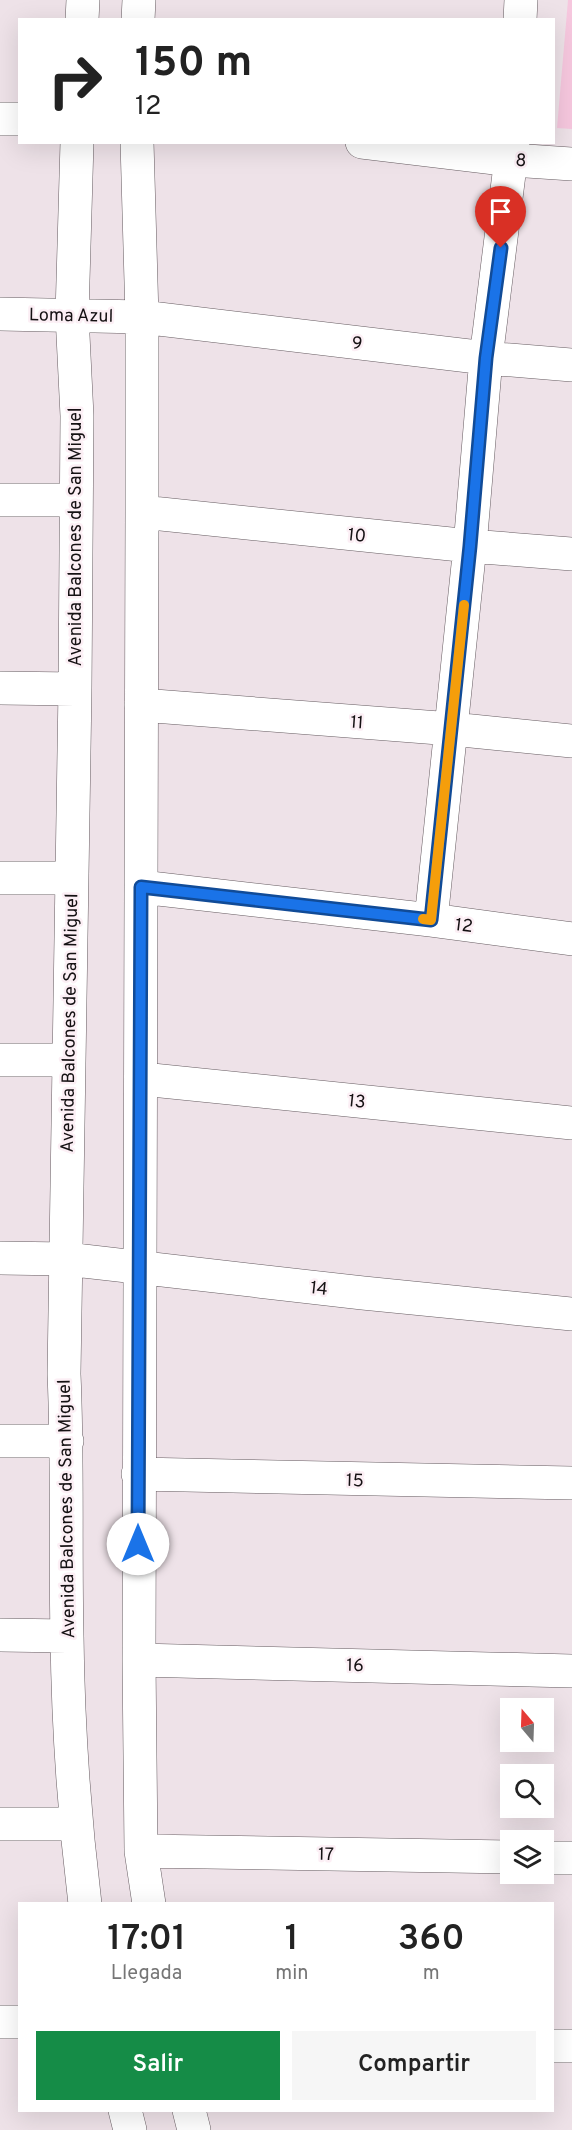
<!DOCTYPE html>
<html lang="es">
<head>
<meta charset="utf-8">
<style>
  :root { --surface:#fff; --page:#f6f6f6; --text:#222; --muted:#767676; --accent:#158c47 }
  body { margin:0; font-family:Overpass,sans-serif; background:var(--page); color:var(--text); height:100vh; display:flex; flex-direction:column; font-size:22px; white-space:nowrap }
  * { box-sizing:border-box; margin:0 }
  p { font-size:20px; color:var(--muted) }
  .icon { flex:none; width:33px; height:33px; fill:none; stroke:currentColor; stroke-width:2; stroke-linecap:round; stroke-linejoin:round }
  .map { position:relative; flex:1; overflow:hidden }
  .panel { position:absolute; left:18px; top:1902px; width:536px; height:210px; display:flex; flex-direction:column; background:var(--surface); border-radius:0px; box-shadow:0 6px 24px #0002 }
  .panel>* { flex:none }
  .banner { position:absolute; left:18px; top:18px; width:537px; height:126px; border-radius:0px; box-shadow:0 6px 24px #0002; background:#fff; color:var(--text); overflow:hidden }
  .needle { width:39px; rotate:341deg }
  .controls { position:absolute; left:500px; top:1698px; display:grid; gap:12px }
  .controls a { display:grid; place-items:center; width:54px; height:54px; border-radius:0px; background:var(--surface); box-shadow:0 6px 24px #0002; font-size:30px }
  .pin { position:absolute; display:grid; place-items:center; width:51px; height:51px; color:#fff; margin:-62px -26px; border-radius:50% 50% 50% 0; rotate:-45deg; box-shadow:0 0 6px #0007 }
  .pin .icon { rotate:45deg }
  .me { position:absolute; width:66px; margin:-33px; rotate:0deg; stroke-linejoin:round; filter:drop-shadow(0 0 4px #0008) }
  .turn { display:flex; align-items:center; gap:21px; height:126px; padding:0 18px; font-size:27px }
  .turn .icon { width:78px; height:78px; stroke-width:2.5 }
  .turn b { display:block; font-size:42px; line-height:51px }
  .eta { display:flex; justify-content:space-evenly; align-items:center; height:102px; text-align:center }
  .eta b { font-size:36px; font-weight:600; line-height:42px }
  .cta { display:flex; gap:12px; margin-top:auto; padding:12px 18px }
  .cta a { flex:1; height:69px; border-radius:0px; background:var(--accent); color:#fff; font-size:24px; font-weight:600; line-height:69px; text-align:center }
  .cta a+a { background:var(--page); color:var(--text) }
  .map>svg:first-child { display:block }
</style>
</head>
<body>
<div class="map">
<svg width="572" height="2130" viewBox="0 0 572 2130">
  <rect width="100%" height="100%" fill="#eee2e8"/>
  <path fill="#f6c7de" d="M568,0H572V129L557,128Z"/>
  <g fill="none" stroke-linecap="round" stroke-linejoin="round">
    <g stroke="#665c61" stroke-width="34">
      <path id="minor" d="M82,20L83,0
        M138,20L139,0
        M520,20L521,0
        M0,119H20
        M77,142L72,315L77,416L75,689L64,1374C68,1461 65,1548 67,1635C68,1724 74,1814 85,1904
        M137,142L142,317V512L139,1660L141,1851L149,1904
        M362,142L512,160L572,164
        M0,314L142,317L486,358L572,365
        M0,500H75
        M142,512L470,546L572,554
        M0,688L75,689
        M141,705L452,729L572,741
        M0,878H71
        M141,887L431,920L572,939
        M431,920L470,546L486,358L513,142
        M0,1060H69
        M142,1079L572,1123
        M0,1258L66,1259L363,1293L572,1314
        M0,1441H67
        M138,1474L572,1483
        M0,1635L67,1636
        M139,1660L572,1671
        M0,1824H75
        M141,1851L510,1857
        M543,1858H572
        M0,2022H20
        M552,2046H572
        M125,2110L130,2130
        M189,2110L194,2130"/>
    </g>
    <use href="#minor" stroke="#fff" stroke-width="33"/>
  </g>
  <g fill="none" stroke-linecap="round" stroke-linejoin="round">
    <g stroke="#114b97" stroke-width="15">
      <path id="route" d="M138,1544L141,887L431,920L470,546L486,358L501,248"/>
    </g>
    <use href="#route" stroke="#1a73e8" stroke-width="10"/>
    <path stroke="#f59e0b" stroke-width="10" d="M423,919L431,920L464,605"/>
  </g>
  <g text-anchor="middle" stroke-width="5" stroke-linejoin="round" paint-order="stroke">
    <g font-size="18" fill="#151113" stroke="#fceff5">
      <text transform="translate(521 160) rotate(5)" y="6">8</text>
      <text transform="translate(71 315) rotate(1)" y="6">Loma Azul</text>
      <text transform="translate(357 343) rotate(7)" y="6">9</text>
      <text transform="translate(357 535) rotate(6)" y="6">10</text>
      <text transform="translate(75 537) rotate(-90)" y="6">Avenida Balcones de San Miguel</text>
      <text transform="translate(357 722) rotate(4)" y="6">11</text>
      <text transform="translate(464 925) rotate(7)" y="6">12</text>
      <text transform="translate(69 1023) rotate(-89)" y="6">Avenida Balcones de San Miguel</text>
      <text transform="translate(357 1101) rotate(6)" y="6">13</text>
      <text transform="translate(319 1288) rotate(6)" y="6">14</text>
      <text transform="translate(355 1480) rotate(2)" y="6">15</text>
      <text transform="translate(66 1509) rotate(-91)" y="6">Avenida Balcones de San Miguel</text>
      <text transform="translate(355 1665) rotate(1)" y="6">16</text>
      <text transform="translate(326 1854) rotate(1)" y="6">17</text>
    </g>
  </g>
</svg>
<div class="controls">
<a><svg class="needle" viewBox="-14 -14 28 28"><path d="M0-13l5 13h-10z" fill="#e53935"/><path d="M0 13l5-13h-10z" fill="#767676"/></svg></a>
<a><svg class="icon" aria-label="search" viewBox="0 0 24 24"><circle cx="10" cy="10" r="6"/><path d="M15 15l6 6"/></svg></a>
<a><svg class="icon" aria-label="layers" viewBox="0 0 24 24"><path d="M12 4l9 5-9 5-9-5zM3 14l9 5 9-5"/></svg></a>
</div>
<div class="pin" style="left:501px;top:248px;background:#d93025"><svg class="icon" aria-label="arrive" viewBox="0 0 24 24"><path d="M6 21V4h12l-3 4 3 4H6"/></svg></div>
<svg class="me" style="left:138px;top:1544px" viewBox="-20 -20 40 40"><circle r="19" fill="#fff"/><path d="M0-13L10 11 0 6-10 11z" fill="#1a73e8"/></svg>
<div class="banner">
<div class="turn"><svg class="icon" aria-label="right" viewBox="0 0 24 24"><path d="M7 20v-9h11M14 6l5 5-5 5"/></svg><div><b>150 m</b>12</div></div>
</div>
<section class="panel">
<div class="eta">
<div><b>17:01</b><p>Llegada</p></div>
<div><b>1</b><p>min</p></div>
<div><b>360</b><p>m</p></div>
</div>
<div class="cta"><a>Salir</a><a>Compartir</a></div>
</section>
</div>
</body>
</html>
